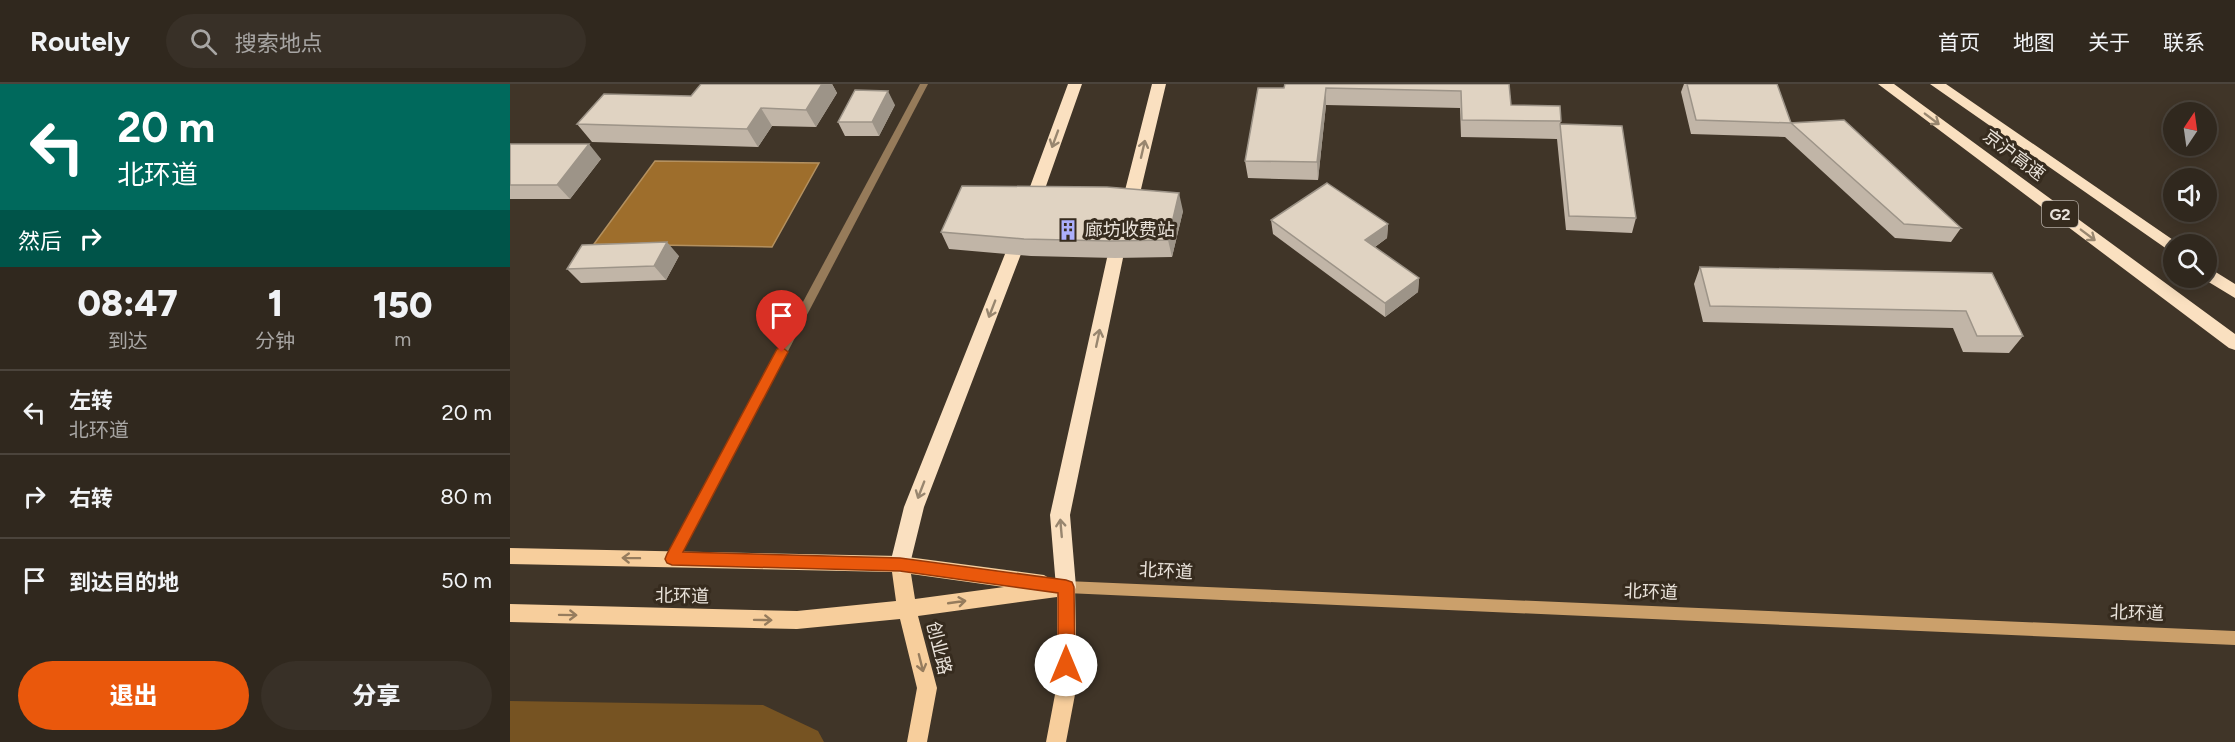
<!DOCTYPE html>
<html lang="zh">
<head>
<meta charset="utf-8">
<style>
  :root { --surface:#30281e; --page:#383027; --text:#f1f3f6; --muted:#a8a6a4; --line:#4b443c; --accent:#ea580c }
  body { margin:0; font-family:Figtree,"Noto Sans SC",sans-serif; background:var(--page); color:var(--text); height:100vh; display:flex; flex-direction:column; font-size:22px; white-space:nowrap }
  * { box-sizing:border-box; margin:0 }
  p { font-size:20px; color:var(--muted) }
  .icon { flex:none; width:33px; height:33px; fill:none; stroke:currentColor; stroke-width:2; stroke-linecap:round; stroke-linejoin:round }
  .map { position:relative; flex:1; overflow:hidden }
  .sheet { display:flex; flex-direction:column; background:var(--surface); width:510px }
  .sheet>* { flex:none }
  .guide { background:#00695c; color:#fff; overflow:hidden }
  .needle { width:39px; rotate:13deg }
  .controls { position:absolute; left:1653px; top:18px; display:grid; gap:12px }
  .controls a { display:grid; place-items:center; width:54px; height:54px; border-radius:50%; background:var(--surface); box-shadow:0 3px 15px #0003,0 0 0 2px var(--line); font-size:30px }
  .pin { position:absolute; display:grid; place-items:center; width:51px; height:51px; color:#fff; margin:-62px -26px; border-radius:50% 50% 50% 0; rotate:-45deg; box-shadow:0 0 6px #0007 }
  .pin .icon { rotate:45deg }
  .me { position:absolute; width:66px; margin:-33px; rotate:0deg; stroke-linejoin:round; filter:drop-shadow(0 0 4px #0008) }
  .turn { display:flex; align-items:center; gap:21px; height:126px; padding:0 18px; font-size:27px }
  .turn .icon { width:78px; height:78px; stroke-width:2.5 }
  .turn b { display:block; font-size:42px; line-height:51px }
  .then { display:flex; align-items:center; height:57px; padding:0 18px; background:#0003; gap:12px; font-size:22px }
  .eta { display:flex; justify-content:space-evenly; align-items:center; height:102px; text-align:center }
  .eta b { font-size:36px; font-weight:800; line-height:42px }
  .action { display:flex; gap:12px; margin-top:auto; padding:12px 18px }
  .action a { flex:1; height:69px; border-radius:36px; background:var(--accent); color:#fff; font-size:24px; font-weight:800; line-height:69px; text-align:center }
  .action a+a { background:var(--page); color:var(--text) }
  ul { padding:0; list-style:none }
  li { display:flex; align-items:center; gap:18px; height:84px; padding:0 18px; border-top:2px solid var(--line) }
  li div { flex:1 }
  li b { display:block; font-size:22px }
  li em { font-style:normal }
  header { display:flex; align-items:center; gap:36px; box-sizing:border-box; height:84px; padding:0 30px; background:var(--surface); border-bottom:2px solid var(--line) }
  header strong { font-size:28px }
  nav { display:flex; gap:33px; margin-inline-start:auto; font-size:21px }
  .search { width:420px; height:54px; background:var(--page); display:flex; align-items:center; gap:15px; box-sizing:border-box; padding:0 21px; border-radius:33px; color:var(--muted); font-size:22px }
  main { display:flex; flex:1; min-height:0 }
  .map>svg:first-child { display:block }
</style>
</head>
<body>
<header>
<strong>Routely</strong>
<div class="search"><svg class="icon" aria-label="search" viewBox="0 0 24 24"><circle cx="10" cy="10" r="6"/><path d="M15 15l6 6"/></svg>搜索地点</div>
<nav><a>首页</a><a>地图</a><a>关于</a><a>联系</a></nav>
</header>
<main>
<section class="sheet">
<div class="guide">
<div class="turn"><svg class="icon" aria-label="left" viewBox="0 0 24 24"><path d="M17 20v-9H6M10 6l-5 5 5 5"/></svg><div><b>20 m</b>北环道</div></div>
<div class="then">然后<svg class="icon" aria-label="right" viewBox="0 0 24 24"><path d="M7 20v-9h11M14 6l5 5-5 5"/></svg></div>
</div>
<div class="eta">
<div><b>08:47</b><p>到达</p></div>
<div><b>1</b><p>分钟</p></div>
<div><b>150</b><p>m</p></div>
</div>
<ul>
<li><svg class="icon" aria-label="left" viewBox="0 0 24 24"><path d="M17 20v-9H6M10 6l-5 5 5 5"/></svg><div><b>左转</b><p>北环道</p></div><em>20 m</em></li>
<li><svg class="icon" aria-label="right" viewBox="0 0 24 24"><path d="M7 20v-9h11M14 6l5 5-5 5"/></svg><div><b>右转</b></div><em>80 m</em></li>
<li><svg class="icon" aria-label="arrive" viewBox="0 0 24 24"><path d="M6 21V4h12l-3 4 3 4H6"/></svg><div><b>到达目的地</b></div><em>50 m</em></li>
</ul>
<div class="action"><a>退出</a><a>分享</a></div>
</section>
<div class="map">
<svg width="1725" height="658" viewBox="0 0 1725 658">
  <rect width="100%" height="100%" fill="#403528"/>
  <path fill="#765322" d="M0,617L253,621L308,647L314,658H0Z"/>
  <path fill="#9e6e2c" stroke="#b49160" stroke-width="1.5" d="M145,77L309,79L262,163L84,160Z"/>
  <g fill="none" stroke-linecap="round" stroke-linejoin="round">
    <path fill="#967b5a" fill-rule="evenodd" d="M410,0H418L167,479L162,481L157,479L155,475L157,471Z"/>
    <path fill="#cba06b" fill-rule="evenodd" d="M556,497L1725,547V561L556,509L551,507L549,503L551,499Z"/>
    <path fill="#f7ce9c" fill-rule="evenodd" d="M0,464L390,472L534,491L542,496L556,494L563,497L565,503L567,600L556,658H536L547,600V513L408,532L427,604L417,658H397L407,604L390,535L287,545L0,538V520L287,527L386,517L382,488L0,480ZM401,490L494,503L405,515Z"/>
    <path fill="#fae0c0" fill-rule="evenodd" d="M558,0H572L530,119L522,124L517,123L514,119Z
      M642,0H656L627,122L619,127L611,122Z
      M1368,0H1384L1725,250V266L1719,264Z
      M1420,0H1436L1669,160H1664V170Z
      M503,164L509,166L511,170L414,423L400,480L397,486L390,489L383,486L380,480L394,423L495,170L497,166Z
      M605,168L611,170L613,174L560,431L566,503L563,510L556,512L549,510L546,503L540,431L597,174L599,170Z
      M1696,182L1725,200V214L1692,194H1696Z"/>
  </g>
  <path fill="#c1b5a7" d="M191,0H322L327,9L306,43L262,42L248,63L82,58L67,40L181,12Z
    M999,0L1001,21L1051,37L1050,40L1126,134L1122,149L1056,146L1047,55L951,53L950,24L816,21L808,96L738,94L735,77L774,4Z
    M1174,0H1267L1281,39L1275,53L1181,50L1171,8Z
    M385,21L369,52H335L328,38Z
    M1281,39L1451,144L1441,158L1385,154L1275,53Z
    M0,60L91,75L60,115H0Z
    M673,127L662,173L605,174L521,172L439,165L431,148Z
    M761,136L878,140L877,154L865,163L909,194L908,208L875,233L763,150Z
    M169,172L156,196L71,199L57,185Z
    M1190,183L1482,189L1513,252L1499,269L1453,268L1443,244L1193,238L1184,200Z"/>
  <path fill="#9d9488" d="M312,0H322L327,9L306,43L296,26Z
    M816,4V21L808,96L807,78Z
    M378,7L385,21L369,52L362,38Z
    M251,24L262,42L248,63L237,45Z
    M79,60L91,75L60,115L47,101Z
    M669,109L673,127L662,173L658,156Z
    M878,140L877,154L855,170V156Z
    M157,158L169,172L156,196L144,182Z
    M909,194L908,208L875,233V219Z"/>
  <path fill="#e0d3c2" stroke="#9d9488" stroke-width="1.5" d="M191,0H312L296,26L251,24L237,45L67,40L94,10L181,12Z
    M775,0H999L1001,21L1050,22L1051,37L952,36L951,7L816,4L807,78L735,77L748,4H774Z
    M1177,0H1267L1281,39L1186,36Z
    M345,6L378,7L362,38H328Z
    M1334,36L1451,144L1394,140L1281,39Z
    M1050,40L1112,42L1126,134L1059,132Z
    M0,60H79L47,101H0Z
    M817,99L878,140L855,156L909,194L875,219L761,136Z
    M452,102L597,103L669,109L658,156L600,157L514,155L431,148Z
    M157,158L144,182L57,185L72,161Z
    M1190,183L1482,189L1513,252H1467L1456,227L1200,222Z"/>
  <defs><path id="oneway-shaft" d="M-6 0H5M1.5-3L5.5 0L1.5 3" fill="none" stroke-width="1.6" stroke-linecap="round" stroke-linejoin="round" transform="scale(1.5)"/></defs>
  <g stroke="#98866f">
    <use href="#oneway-shaft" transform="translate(1422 35) rotate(37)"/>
    <use href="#oneway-shaft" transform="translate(545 55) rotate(110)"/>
    <use href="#oneway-shaft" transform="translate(633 65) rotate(-77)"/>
    <use href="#oneway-shaft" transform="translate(1578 151) rotate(37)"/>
    <use href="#oneway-shaft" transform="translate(482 225) rotate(111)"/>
    <use href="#oneway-shaft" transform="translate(588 254) rotate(-78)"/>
    <use href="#oneway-shaft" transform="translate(411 406) rotate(111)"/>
    <use href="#oneway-shaft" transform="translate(551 444) rotate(-95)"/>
  </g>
  <g stroke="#967c5d">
    <use href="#oneway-shaft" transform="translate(121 474) rotate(-179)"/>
    <use href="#oneway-shaft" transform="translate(447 518) rotate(-8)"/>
    <use href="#oneway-shaft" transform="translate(58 531) rotate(1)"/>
    <use href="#oneway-shaft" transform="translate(253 536) rotate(1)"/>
    <use href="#oneway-shaft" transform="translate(411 579) rotate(76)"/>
  </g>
  <path fill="#ea580c" stroke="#983908" stroke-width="1.5" d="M272,263L278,268L173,468L390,474L556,496L562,498L564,503L565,581L562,586L556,589L551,586L548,581V509L390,487L162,481L157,479L155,475L157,470L267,265Z"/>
  <defs>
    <g id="building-bare" transform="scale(1.62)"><path d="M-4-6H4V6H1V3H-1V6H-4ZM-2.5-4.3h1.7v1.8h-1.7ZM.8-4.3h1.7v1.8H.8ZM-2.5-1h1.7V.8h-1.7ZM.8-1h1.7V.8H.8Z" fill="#acaffb" stroke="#362b1e" stroke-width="2.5" paint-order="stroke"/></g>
  </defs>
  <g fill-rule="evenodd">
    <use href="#building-bare" x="558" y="146"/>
  </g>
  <g text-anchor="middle" stroke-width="6" stroke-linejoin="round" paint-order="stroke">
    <rect fill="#362b1e" stroke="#b3aba2" stroke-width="1.5" x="1532" y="117" width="36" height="26" rx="4.5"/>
    <g font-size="16" font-weight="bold" fill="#e9e2da">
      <text x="1550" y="136">G2</text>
    </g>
    <g font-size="18" fill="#e9e2da" stroke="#362b1e">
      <text transform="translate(1504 71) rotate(37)" y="6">京沪高速</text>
      <text transform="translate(656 487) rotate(3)" y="6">北环道</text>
      <text transform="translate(1141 508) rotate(2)" y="6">北环道</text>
      <text transform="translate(172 512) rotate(1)" y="6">北环道</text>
      <text transform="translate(1627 529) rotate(2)" y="6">北环道</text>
      <text transform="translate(429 564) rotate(76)" y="6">创业路</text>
    </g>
    <g font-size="18" fill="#e9e2da" stroke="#362b1e" text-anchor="start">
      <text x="575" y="152">廊坊收费站</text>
    </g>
  </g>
</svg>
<div class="controls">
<a><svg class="needle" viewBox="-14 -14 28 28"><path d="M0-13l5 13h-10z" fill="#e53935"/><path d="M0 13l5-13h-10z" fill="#a8a6a4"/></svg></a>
<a><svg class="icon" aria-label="sound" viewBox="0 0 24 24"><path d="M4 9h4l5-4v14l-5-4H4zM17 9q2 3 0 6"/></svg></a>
<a><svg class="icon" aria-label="search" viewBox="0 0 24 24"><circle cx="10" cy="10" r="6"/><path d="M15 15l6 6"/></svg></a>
</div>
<div class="pin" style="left:272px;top:268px;background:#d93025"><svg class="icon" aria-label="arrive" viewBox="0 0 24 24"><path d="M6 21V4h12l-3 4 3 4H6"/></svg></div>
<svg class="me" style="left:556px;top:581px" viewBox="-20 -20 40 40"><circle r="19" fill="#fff"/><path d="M0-13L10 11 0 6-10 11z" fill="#ea580c"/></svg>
</div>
</main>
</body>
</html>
